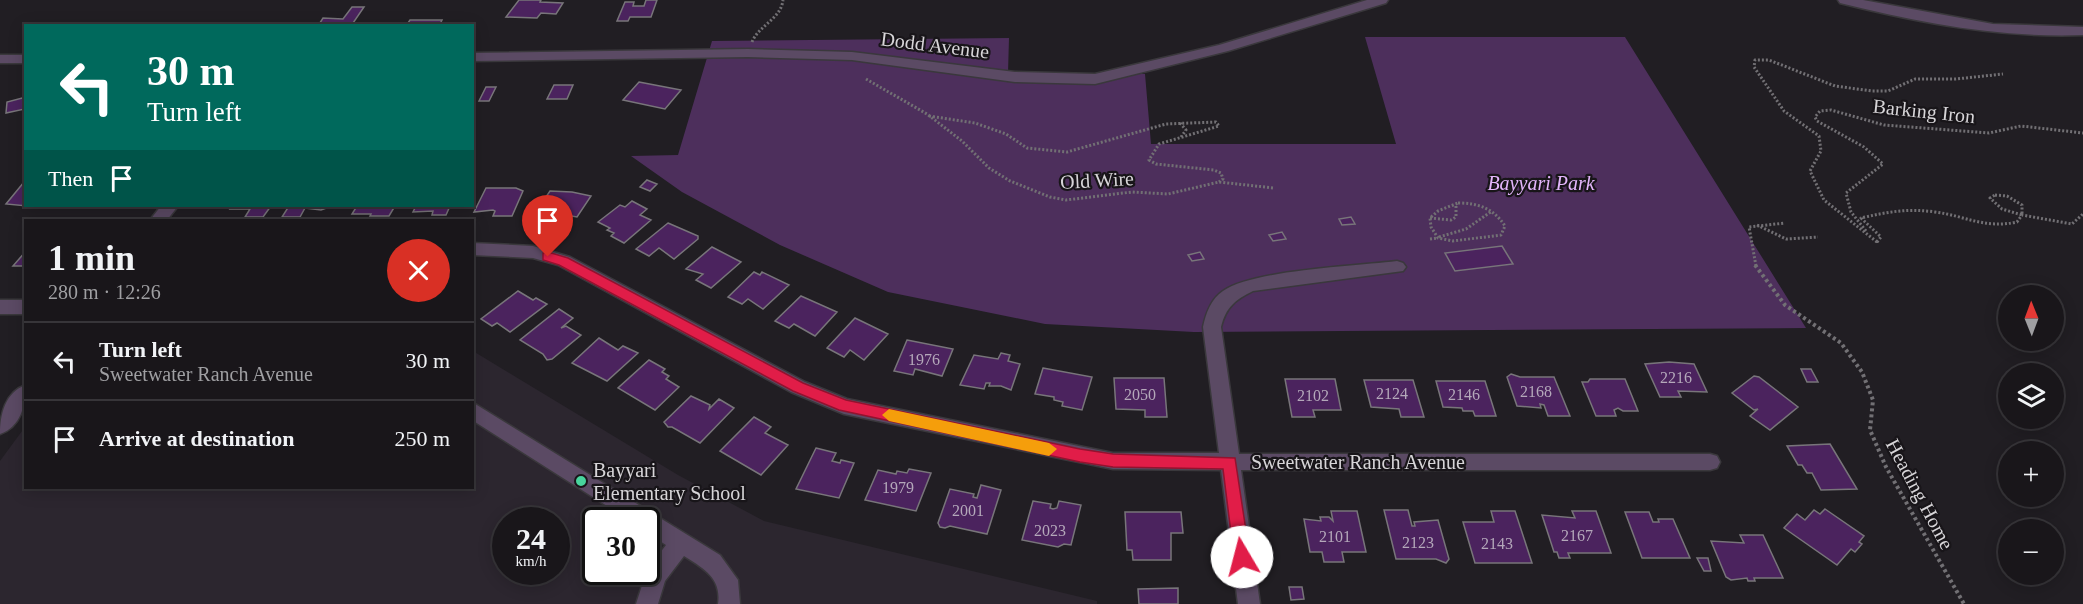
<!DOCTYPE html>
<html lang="en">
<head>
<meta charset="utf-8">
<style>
  :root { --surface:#19161a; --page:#221f23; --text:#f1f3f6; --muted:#9f9fa2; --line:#373539 }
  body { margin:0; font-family:"Times New Roman",serif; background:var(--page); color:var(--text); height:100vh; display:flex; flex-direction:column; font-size:22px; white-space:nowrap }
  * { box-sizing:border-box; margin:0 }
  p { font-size:20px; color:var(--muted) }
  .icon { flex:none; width:33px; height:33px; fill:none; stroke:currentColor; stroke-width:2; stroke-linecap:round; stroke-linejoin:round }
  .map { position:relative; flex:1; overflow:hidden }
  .details { position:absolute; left:24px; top:219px; width:450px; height:270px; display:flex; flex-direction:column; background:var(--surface); border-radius:0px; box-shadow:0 3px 15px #0003,0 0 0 2px var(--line) }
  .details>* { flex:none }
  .banner { position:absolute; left:24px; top:24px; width:450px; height:183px; border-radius:0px; box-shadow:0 3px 15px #0003,0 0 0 2px var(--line); background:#00695c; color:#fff; overflow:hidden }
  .needle { width:39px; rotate:359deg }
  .buttons { position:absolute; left:1998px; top:285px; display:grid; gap:12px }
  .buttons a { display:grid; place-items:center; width:66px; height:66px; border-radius:50%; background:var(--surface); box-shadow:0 3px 15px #0003,0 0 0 2px var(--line); font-size:30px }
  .speed { position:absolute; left:492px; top:507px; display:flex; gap:12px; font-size:30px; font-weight:700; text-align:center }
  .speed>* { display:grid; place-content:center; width:78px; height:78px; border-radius:50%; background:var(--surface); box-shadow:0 3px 15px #0003,0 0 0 2px var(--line); line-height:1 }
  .speed small { font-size:15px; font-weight:400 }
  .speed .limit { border:3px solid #111; border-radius:9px; background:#fff; color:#111 }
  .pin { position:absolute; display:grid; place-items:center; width:51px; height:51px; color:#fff; margin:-62px -26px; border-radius:50% 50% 50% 0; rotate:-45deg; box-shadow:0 0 6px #0007 }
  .pin .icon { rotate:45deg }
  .me { position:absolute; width:66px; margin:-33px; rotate:352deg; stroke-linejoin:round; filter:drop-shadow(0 0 4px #0008) }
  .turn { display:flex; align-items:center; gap:21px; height:126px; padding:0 24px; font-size:27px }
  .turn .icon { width:78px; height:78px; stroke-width:2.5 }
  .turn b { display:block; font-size:42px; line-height:51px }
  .then { display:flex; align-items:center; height:57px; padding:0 24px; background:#0003; gap:12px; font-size:22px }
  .round { display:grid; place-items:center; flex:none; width:63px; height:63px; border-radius:32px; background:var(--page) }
  .overview { display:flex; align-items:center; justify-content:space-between; height:102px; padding:0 24px }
  h1 { font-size:36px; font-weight:700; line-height:45px }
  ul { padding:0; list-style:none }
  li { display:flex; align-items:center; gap:18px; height:78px; padding:0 24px; border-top:2px solid var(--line) }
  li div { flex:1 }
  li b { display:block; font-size:22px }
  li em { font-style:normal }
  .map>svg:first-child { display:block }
</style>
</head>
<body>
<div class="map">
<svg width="2083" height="604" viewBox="0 0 2083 604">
  <rect width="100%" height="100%" fill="#211e23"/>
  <path fill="#2c262f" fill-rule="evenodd" d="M473,351L678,475L764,521L1097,601V604H0V461L25,427L26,488H472ZM506,520H556V572H506ZM596,520H646V572H596Z"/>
  <path fill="#4d2f5c" d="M1365,37H1625L1806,328L1194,332L1045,324L888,292L780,245L682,192L631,156L678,155L712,41L1009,38L1008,73L1145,74L1151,144H1396Z"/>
  <path fill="#4b235e" stroke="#78757a" stroke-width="1.5" d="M519,0H541L540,2L563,3L556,14L541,13L537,18L506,17Z
    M646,0H657L651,17H630L628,21H617L625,2H634L633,6H644Z
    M352,7H364L351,26H318L323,18L343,19Z
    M410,20H442L439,26H406Z
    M639,82L681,90L665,109L623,100Z
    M554,85H573L567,99H547Z
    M486,87H496L489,101H479Z
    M26,97L25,109L6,113L7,102Z
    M647,180L657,184L650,191L640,187Z
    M24,182L27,206L6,204Z
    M486,188H516L523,191L512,216H493L495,211L493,210L474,212Z
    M550,191L572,192L591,196L577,217L554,213L551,218L533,216Z
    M632,201L647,209L640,215L651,220L624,243L611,236L614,233L607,230L610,228L598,222L620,205L625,207Z
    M232,206H271L263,217H245L250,209H230Z
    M289,206H332L321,210L305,208L300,217H282Z
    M357,206H395L389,216H370L371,214H352Z
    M416,206H450L446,215H432L433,211L413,212Z
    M1351,217L1355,224L1342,225L1339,219Z
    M668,223L698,236V239L674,259L659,248L649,256L636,249Z
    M1282,232L1286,239L1273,241L1269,235Z
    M1502,246L1513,264L1455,271L1445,253Z
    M712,247L741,262L711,288L696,280L703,274L686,269Z
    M26,251V266H13Z
    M1200,252L1204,259L1192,261L1188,255Z
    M754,272L760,275L762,272L789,285L763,309L748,299L742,304L728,297Z
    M518,291L533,300L536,298L547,304L510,332L497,323L492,326L481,319Z
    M801,296L837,312L815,336L794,324L789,328L775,321Z
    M559,309L573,318L561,328L566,326L581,335L552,359L547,360L543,354L520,340Z
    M855,318L888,334L864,360L850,350L844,357L827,348Z
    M599,338L618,350L623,346L638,353L607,381L572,363Z
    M907,340L953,349L942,376L915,369L913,375L894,371Z
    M1001,353L1010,355L1008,361L1020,364L1011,390L1001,386H989L990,383H986L984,389L960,385L974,355L998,359Z
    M649,360L665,369L662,372L669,376L666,379L679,387L655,410L618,388Z
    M1669,362L1694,364L1707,392L1678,391L1681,397H1660L1645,364Z
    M1043,368L1092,377L1082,410L1062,406L1063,402L1054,400V397L1035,394Z
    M1801,369H1811L1818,382H1807Z
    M1511,374L1520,377H1554L1570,416H1548L1544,405L1540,404L1541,408L1517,406L1507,377Z
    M1754,376L1759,377L1798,407L1770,430L1750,416L1758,409L1754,410L1732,393Z
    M1114,378H1164L1167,417H1145V410L1116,409Z
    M1285,379H1335L1341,410H1313L1315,417H1292Z
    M1590,379H1625L1638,411H1623L1618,408L1614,410L1616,416H1596L1582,382H1588Z
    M1364,380H1413L1424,417H1401L1399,409L1371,407Z
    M1436,381H1485L1496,416H1475L1473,411H1463L1462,408L1443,407Z
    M691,396L710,405L709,409L719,399L734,408L700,443L672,427H668L664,422Z
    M754,417L771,427L765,433L788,445L761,475L720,451Z
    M1830,444L1857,489L1821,490L1812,473H1807L1802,465H1798L1787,446Z
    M816,448L836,453L832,461L840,463L841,460L854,463L839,498L796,489Z
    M909,469L931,473L916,511L865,500L878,470L896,474L897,471L907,473Z
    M981,485L1001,490L987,534L950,526L945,528L940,527L938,523L950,489L974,494L973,497L977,498Z
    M1033,501L1051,504L1050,508L1053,509L1057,508L1059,501L1081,505L1071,545L1064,544L1058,547L1022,540Z
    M1825,509L1864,536L1859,542L1862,544L1855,552L1851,549L1837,565L1784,528L1797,514L1805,520L1814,510L1820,514Z
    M1384,510H1408L1412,526H1415L1414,522L1438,520L1449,559L1446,563L1436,559H1396Z
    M1331,511H1357L1366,552H1342L1344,562H1324L1322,552H1310L1304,519L1321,521L1320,517H1329L1333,521Z
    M1491,511H1515L1532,563H1475L1463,522H1494Z
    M1572,511H1596L1611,553H1568L1570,558H1559L1557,552H1554L1542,515L1575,518Z
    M1125,512H1181L1183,533H1171V560H1133L1132,550H1127Z
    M1625,512H1649L1653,522H1659L1658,519H1673L1690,558H1642Z
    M1740,535H1763L1783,578H1754L1755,581H1748L1747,578L1731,580L1726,577L1711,541L1744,543Z
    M1697,558H1708L1711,571H1704Z
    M1289,587H1302L1304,599L1291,600Z
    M1178,588V604H1139L1138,589Z"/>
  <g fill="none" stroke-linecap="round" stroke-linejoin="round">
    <g stroke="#3a383c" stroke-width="3">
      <path id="minor" d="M1367,0H1388L1386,3L1228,51L1095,84L1015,82L852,60L748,57L472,61V53L748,49L852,52L1015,72L1095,74L1219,45Z
        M1838,0H1863L1993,24L2083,27V35C2000,38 1920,23 1840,3Z
        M0,55H26V63H0Z
        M161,206H178L167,220H150Z
        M472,243L533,246L570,257L805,382L847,399L1113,453H1219L1203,327C1206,313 1211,299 1223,291C1253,270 1356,266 1397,261L1403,263L1406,267L1403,271L1253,291C1235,300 1226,307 1221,327L1239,454H1710L1717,456L1720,462L1717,468L1710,470H1241L1260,604H1238L1221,470L1113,469L844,414L791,392L558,265L533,258L472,255Z
        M0,300H26V314H0Z
        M26,385C26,404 21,427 0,434C0,415 5,392 26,385Z
        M472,402L720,555L738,580L740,604H718C722,578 703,568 684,556L665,581L658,604H636L647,570L666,545L646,532V520H629L472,420Z"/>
    </g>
    <path stroke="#727074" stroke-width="3" stroke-dasharray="2 2" stroke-linecap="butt" d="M752,42C759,25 781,19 783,0
      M866,79L927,114L962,141L989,168L1010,181L1050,197L1066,200L1132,192L1168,194L1219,182L1274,188
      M929,116L975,123L1006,134L1027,148L1067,152L1166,124L1216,122L1219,126L1159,144L1149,160L1156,164L1214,170L1221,173L1223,179L1219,182
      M1180,123L1186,130L1181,137
      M1995,195L2007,196L2022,205V215L2002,209L1990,198Z
      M1458,203C1479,203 1494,209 1505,226L1501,235L1453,241L1438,238L1431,227L1430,218L1438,211Z
      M1430,218L1451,220L1456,217V204
      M1757,225L1786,239L1818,237
      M1866,231L1851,212L1846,193L1883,164L1864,147L1817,121L1815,117L1820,111L1831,110L1884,125L1989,133L2021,126L2083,133
      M1439,237L1466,229L1492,211
      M1430,239L1438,238
      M1877,242L1824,200L1810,171L1821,151L1819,136L1784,111L1754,67L1755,60H1769L1835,86L1872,91H1888L1915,79H1956L2003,74
      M1877,242L1881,237L1861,218C1887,212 1908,208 1935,212C1966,216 1984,229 2017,222L2022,215L2072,224L2083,214
      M1756,266L1749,227L1785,223"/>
    <path stroke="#727074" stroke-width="4" stroke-dasharray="3 3" stroke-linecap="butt" d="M1755,265L1785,305L1841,343L1862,372L1873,400L1870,430L1886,467L1964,604"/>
    <use href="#minor" fill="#5b4a64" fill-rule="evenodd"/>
  </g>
  <path fill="#e11d48" stroke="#92132f" stroke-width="1.5" d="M548,252L568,258L803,383L846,400L1080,449L1113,454L1235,458L1250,557L1248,562L1242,564L1236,562L1234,557L1223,469L1113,467L1080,462L839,410L793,391L559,265L543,260V253Z"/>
  <path fill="#f59e0b" d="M889,409L1049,443L1057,449L1049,456L889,421L882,415Z"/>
  <circle fill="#48d49d" stroke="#181519" stroke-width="2" cx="581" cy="481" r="6"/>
  <g text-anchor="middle" stroke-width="4.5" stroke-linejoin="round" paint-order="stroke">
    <g font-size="16" fill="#b4a8ba">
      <text x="924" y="365">1976</text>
      <text x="1676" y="383">2216</text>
      <text x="1536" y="397">2168</text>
      <text x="1392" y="399">2124</text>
      <text x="1140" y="400">2050</text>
      <text x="1464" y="400">2146</text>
      <text x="1313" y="401">2102</text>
      <text x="898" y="493">1979</text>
      <text x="968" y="516">2001</text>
      <text x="1050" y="536">2023</text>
      <text x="1577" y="541">2167</text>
      <text x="1335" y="542">2101</text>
      <text x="1418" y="548">2123</text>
      <text x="1497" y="549">2143</text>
    </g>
    <g font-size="20" fill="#d7d5d8" stroke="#181519">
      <text transform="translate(935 45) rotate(7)" y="7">Dodd Avenue</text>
      <text transform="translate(1924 111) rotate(6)" y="7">Barking Iron</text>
      <text transform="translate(1097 180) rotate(-3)" y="7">Old Wire</text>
      <text x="1358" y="469">Sweetwater Ranch Avenue</text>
      <text transform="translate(1920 494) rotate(62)" y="7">Heading Home</text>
    </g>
    <g font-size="20" font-style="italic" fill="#e4b6fd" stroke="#181519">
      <text x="1541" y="190">Bayyari Park</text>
    </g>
    <g font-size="20" fill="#d7d5d8" stroke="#181519" text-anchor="start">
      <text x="593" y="477">Bayyari<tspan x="593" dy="23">Elementary School</tspan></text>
    </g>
  </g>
</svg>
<div class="buttons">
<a><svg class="needle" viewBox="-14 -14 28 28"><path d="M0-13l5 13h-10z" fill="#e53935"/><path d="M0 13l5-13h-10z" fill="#9f9fa2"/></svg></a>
<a><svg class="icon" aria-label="layers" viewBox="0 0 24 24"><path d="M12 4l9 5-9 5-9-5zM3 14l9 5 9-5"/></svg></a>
<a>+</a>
<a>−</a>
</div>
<div class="speed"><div>24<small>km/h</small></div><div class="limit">30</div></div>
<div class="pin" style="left:548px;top:257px;background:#d93025"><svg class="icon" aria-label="arrive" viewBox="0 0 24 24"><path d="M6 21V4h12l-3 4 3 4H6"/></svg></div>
<svg class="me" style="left:1242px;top:557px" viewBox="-20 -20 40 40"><circle r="19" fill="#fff"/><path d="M0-13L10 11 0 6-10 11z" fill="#e11d48"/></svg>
<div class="banner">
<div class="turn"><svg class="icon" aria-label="left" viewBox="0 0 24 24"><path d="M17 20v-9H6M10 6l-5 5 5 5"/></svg><div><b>30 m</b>Turn left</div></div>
<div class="then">Then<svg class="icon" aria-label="arrive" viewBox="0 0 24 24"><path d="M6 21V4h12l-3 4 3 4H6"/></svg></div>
</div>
<section class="details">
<div class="overview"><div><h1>1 min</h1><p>280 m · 12:26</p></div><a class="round" style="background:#d93025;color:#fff"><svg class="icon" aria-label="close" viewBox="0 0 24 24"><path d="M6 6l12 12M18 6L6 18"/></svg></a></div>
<ul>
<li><svg class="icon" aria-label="left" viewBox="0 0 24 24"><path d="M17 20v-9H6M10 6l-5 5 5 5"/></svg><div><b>Turn left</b><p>Sweetwater Ranch Avenue</p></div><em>30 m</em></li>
<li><svg class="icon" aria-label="arrive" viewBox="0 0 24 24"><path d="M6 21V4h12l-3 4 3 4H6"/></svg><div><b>Arrive at destination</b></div><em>250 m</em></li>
</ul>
</section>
</div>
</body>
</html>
